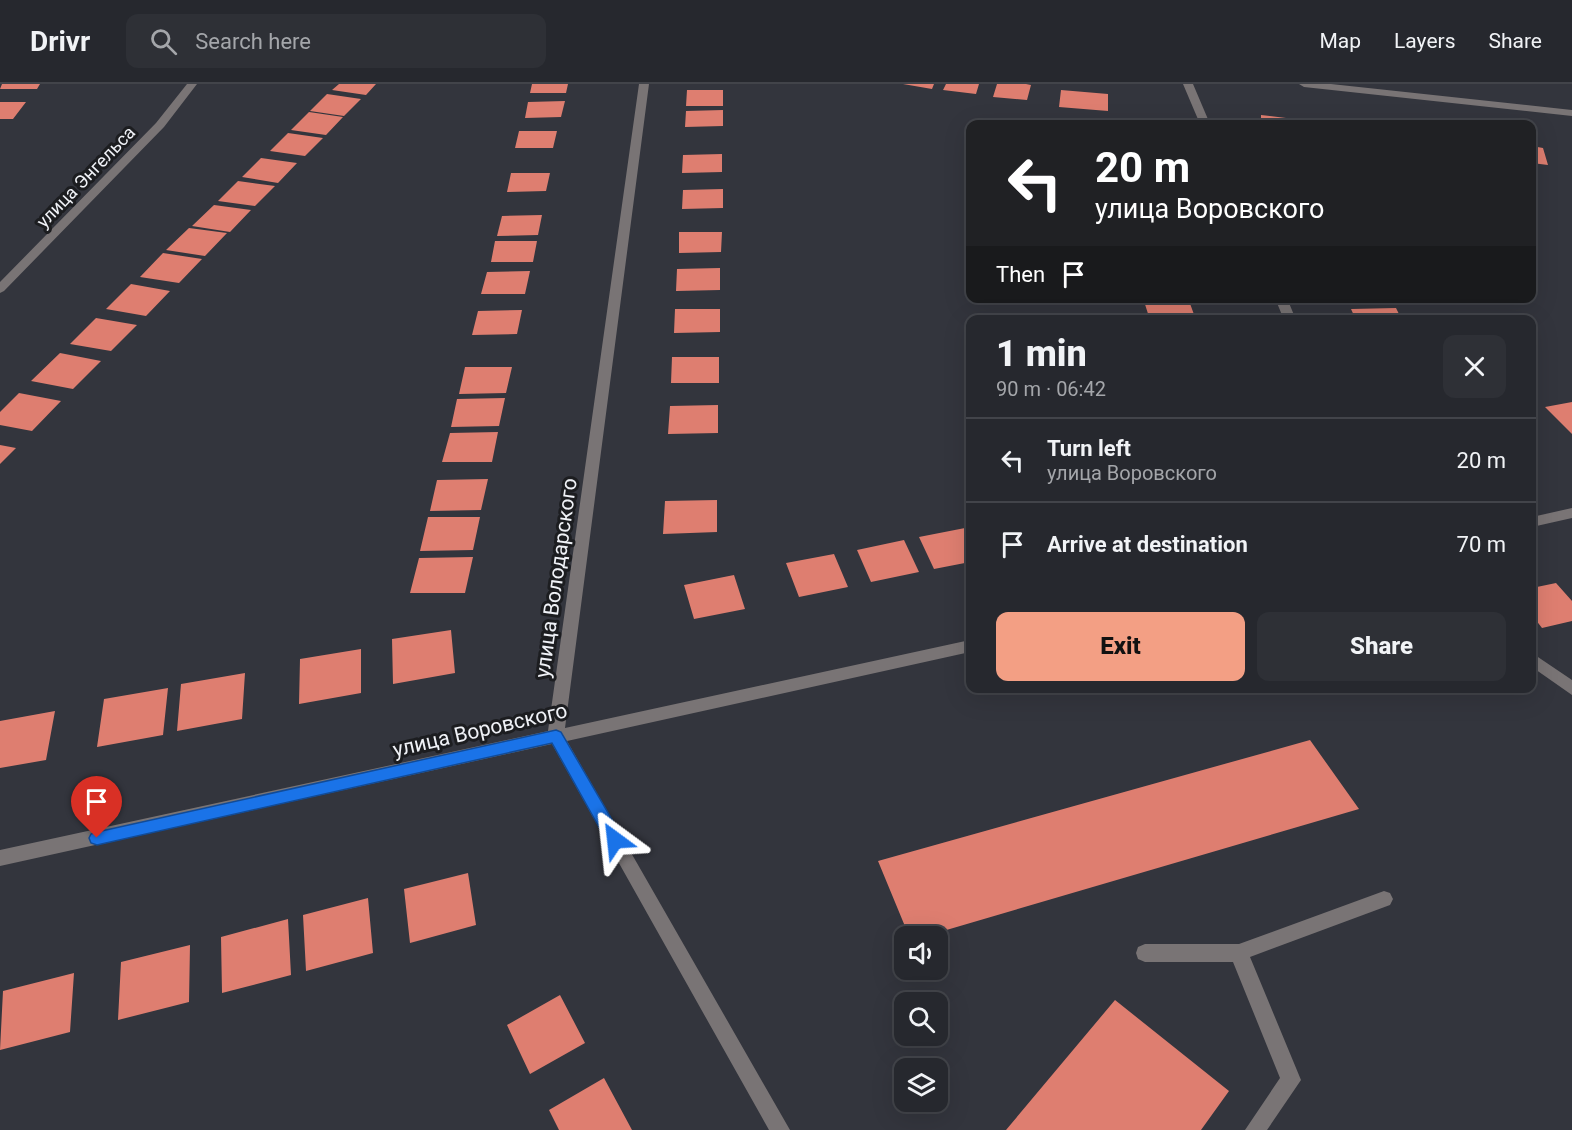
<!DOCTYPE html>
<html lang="en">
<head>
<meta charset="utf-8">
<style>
  :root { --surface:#26282e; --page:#2e3036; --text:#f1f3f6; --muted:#a4a6aa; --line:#42444a; --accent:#f39f84 }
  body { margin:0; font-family:Roboto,sans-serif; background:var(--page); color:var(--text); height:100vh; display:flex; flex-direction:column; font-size:22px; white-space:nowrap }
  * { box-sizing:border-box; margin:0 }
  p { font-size:20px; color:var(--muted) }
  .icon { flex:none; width:33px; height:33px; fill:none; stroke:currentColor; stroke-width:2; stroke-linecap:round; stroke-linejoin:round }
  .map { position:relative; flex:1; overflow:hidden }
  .side { position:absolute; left:966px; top:231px; width:570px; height:378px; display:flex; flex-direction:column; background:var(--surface); border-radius:12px; box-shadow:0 6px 24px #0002,0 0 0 2px var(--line) }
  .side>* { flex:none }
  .guide { position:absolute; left:966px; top:36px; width:570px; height:183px; border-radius:12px; box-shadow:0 6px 24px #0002,0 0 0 2px var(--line); background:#202124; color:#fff; overflow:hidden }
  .controls { position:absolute; left:894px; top:842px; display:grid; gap:12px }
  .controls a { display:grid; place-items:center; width:54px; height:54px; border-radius:12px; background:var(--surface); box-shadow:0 6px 24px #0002,0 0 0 2px var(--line); font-size:30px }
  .pin { position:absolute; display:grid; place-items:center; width:51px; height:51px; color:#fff; margin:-62px -26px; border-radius:50% 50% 50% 0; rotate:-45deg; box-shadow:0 0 6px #0007 }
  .pin .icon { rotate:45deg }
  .me { position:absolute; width:66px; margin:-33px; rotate:330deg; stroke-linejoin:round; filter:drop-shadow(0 0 4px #0008) }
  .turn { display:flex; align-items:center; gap:21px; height:126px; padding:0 30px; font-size:27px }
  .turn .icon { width:78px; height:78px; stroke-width:2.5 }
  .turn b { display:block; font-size:42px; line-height:51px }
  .then { display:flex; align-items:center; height:57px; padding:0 30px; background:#0003; gap:12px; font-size:22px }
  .round { display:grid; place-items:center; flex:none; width:63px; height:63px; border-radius:12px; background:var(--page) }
  .summary { display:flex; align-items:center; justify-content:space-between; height:102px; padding:0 30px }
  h1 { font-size:36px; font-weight:800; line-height:45px }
  .primary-button { display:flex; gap:12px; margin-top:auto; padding:12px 30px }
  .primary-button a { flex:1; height:69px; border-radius:12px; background:var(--accent); color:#111; font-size:24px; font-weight:800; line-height:69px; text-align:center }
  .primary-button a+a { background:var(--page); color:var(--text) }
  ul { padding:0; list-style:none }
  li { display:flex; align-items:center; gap:18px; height:84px; padding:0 30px; border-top:2px solid var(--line) }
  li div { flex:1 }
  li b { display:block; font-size:22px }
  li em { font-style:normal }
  header { display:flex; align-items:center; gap:36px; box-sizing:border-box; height:84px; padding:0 30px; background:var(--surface); border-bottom:2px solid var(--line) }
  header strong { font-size:28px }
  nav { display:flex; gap:33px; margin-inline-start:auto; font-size:21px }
  .search { width:420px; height:54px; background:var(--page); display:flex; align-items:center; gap:15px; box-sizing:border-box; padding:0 21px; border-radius:12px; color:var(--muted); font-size:22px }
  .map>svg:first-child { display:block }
</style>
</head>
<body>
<header>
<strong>Drivr</strong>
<div class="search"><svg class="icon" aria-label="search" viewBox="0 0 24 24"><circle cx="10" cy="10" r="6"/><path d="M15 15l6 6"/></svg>Search here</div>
<nav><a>Map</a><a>Layers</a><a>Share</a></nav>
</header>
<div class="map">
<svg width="1572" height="1046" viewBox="0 0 1572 1046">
  <rect width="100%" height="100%" fill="#33353d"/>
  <path fill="#de7e70" d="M2,0H40L37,5H0Z
    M339,0H376L366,11L332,6Z
    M532,0H568L566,9H530Z
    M903,0H934L932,5Z
    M946,0H979L976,10L943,6Z
    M997,0H1026L1031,1L1027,16L993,13Z
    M687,6H723V22H686Z
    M1061,6L1108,10V27L1059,23Z
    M327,10L361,15L344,32L310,27Z
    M565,17L561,33L525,34L528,18Z
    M0,18H26L13,35H0Z
    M723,26V42L685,43L686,27Z
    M309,28L343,33L326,51L291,46Z
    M1261,31L1294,35V40H1261Z
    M519,47H557L553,64H515Z
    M288,49L323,54L305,72L270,67Z
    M1532,62L1543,64L1548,81L1532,79Z
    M722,70V88L682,89L683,71Z
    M261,74L297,79L278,99L242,93Z
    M511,89H550L546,107L507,108Z
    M238,97L275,102L255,122L218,117Z
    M723,105V124L682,125L683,106Z
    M214,121L251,126L230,148L192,142Z
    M542,131L538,151L497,152L502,132Z
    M189,144L227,149L205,172L166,166Z
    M679,148H722L721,168L679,169Z
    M495,157H537L533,178H491Z
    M163,169L202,175L179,199L140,193Z
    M720,184V206L676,207L677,185Z
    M530,187L525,210H481L487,188Z
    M131,200L170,207L146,232L106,225Z
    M1143,214H1188L1196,236H1150Z
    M1345,214H1391L1394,220L1349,221Z
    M1396,224L1402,236H1356L1351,225Z
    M675,225H720V248L674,249Z
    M522,226L517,250L472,251L478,227Z
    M96,234L137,241L111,267L70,260Z
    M60,269L101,277L73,305L31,297Z
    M672,273H719V299H671Z
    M465,283H512L506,309L459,310Z
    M19,309L61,317L32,347L0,341V328Z
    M505,314L499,342L451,343L457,315Z
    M1572,318V350L1545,323Z
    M718,321V349L668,350L670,322Z
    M498,348L492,378H442L450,349Z
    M0,361L16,364L0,380Z
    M488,395L481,426L430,427L437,396Z
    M717,416V448L663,450L665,417Z
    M428,433H480L473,466L420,467Z
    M965,444L970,455V478L934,485L919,453Z
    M904,456L919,488L871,498L857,466Z
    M834,470L848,503L799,513L786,479Z
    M473,473L465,509H410L419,474Z
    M734,491L745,525L694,535L684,501Z
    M1556,499L1572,517V537L1542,544L1532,531V504Z
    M451,546L455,589L393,600L392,555Z
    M361,565V609L299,620L300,575Z
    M245,589L242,635L177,647L181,600Z
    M168,604L163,651L97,663L104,615Z
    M55,627L46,676L0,684V637Z
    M1310,656L1359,725L926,852H909L878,777Z
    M468,789L476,841L410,859L404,805Z
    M368,814L373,869L306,887L303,831Z
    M288,835L291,891L222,909L221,853Z
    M190,861L189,918L118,936L121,878Z
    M74,889L70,948L0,966L3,907Z
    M560,911L585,959L530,990L507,941Z
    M1115,916L1229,1007L1201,1046H1006Z
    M604,994L632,1046H559L549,1026Z"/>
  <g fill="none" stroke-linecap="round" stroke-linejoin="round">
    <path fill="#797475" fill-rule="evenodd" d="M187,0H197L164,43L4,207L0,209V198L156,39Z
      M639,0H649L565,644L970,556V568L567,657L790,1046H769L552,660L0,782V766L548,647Z
      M1183,0H1193L1210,40H1200Z
      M1299,0H1331L1572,26V32L1304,3Z
      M1275,214H1287L1296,236H1284Z
      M1572,424V434L1532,443V433Z
      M1532,569L1572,596V611L1532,583Z
      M1384,807L1390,809L1393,815L1390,821L1250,873L1301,996L1267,1046H1245L1280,994L1233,878H1145L1138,875L1136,869L1138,863L1145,860H1239Z"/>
  </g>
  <path fill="#1a73e8" stroke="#114b97" stroke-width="1.5" d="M556,646L561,648L621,751L623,756L621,761L615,763L609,761L552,659L97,761L91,759L89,754L91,750L97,748Z"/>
  <g text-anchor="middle" stroke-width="6" stroke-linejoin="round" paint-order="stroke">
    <g font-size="18" fill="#f0f2f7" stroke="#1c1d20">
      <text transform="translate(86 93) rotate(-46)" y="6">улица Энгельса</text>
    </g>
    <g font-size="21" fill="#f0f2f7" stroke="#1c1d20">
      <text transform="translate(556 494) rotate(-82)" y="7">улица Володарского</text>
      <text transform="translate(480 646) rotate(-13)" y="7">улица Воровского</text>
    </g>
  </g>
</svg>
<div class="controls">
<a><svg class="icon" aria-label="sound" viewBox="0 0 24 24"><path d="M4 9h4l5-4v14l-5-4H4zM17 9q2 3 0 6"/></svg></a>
<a><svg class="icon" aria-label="search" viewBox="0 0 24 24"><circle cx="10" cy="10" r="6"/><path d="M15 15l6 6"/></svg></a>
<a><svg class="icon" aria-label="layers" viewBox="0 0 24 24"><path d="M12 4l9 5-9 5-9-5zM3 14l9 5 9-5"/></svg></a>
</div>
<div class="pin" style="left:97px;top:754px;background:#d93025"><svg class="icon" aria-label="arrive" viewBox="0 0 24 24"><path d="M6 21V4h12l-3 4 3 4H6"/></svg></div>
<svg class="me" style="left:615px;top:756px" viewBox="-20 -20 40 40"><path d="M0-17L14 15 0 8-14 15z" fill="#1a73e8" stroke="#fff" stroke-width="4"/></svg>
<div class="guide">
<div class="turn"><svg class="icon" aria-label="left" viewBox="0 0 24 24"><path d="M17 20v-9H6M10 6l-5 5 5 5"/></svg><div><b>20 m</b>улица Воровского</div></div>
<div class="then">Then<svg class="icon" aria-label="arrive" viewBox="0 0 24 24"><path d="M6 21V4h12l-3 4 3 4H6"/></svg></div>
</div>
<section class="side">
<div class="summary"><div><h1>1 min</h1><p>90 m · 06:42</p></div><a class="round"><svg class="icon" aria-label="close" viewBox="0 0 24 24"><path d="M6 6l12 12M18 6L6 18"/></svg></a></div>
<ul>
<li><svg class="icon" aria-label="left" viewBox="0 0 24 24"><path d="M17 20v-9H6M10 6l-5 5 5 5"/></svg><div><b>Turn left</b><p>улица Воровского</p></div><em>20 m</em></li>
<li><svg class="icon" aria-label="arrive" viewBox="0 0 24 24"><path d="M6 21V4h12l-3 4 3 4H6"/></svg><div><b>Arrive at destination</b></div><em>70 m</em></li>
</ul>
<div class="primary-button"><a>Exit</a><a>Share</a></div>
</section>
</div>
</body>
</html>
